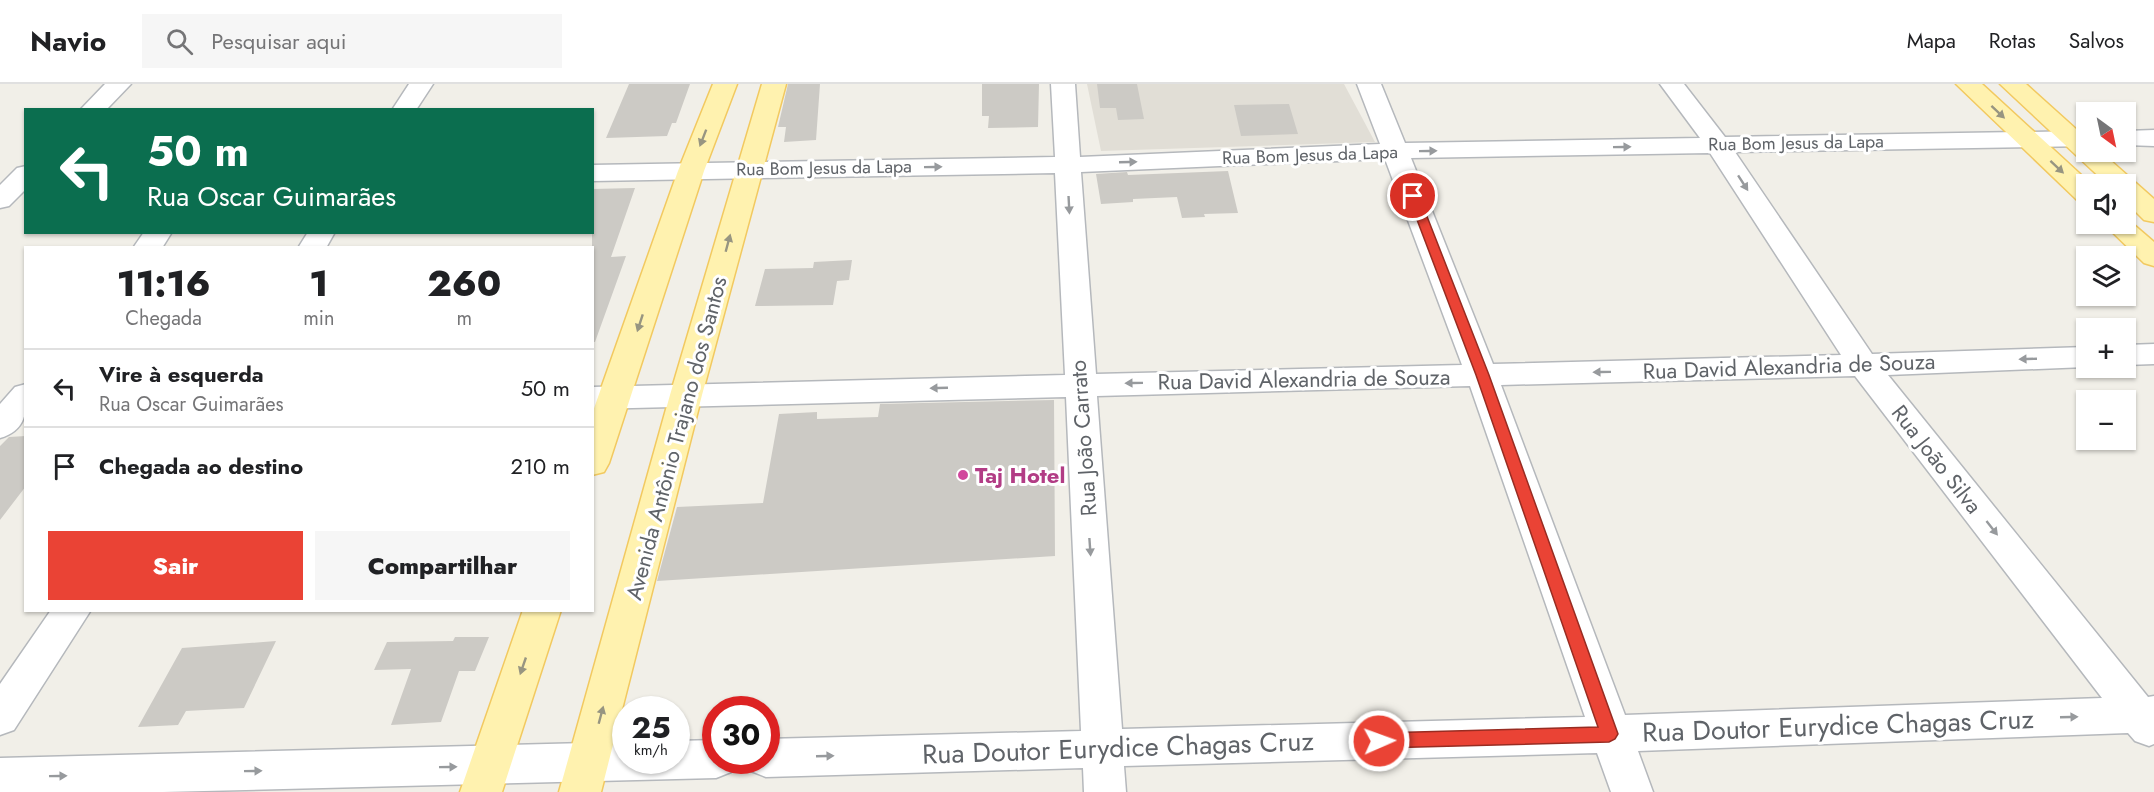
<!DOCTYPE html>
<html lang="pt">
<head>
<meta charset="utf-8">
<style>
  :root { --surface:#fff; --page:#f6f6f6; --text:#202124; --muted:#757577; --line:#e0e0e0; --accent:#ea4335 }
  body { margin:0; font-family:Jost,sans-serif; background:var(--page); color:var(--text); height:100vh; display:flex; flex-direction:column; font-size:22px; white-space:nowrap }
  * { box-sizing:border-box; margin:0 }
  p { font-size:20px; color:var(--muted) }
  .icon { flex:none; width:33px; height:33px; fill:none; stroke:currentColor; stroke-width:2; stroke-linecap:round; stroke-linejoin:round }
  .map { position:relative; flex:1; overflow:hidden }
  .sheet { position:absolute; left:24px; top:162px; width:570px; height:366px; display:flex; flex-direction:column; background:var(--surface); border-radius:0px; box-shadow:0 2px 4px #0004 }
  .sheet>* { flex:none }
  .guide { position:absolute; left:24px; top:24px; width:570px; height:126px; border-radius:0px; box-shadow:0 2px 4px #0004; background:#0b6e4f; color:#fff; overflow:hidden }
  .needle { width:39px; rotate:147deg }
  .controls { position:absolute; left:2076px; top:18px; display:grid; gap:12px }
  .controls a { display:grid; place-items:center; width:60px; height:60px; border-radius:0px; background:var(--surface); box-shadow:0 2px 4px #0004; font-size:30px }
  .speed { position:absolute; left:612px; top:612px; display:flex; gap:12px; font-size:30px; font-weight:700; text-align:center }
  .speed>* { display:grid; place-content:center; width:78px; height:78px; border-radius:50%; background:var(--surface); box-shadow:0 2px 4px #0004; line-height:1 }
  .speed small { font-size:15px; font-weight:400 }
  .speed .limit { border:9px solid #d22; background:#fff; color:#111 }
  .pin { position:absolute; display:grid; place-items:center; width:51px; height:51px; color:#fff; margin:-26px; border:3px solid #fff; border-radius:50%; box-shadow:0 2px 6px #0007 }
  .me { position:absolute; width:66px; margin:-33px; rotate:88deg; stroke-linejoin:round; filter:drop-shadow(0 0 4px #0008) }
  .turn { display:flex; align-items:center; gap:21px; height:126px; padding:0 24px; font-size:27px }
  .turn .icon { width:78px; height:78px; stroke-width:2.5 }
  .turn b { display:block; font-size:42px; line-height:51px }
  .eta { display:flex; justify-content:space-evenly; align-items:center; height:102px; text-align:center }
  .eta b { font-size:36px; font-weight:800; line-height:42px }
  .primary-button { display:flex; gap:12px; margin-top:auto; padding:12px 24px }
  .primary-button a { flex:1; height:69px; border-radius:0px; background:var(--accent); color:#fff; font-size:24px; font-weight:800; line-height:69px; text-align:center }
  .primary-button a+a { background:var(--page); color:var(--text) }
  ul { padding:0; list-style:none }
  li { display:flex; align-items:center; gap:18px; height:78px; padding:0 24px; border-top:2px solid var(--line) }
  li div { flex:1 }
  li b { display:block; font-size:22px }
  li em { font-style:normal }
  header { display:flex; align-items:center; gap:36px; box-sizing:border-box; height:84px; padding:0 30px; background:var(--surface); border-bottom:2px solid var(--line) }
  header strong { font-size:28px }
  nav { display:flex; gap:33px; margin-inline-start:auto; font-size:21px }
  .search { width:420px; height:54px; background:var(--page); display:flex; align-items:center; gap:15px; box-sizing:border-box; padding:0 21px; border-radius:0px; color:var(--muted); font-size:22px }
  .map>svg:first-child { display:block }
</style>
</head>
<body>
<header>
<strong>Navio</strong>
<div class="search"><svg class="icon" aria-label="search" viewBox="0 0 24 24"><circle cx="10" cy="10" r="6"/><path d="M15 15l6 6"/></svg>Pesquisar aqui</div>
<nav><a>Mapa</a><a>Rotas</a><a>Salvos</a></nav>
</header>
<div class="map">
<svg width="2154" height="708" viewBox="0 0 2154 708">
  <rect width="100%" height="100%" fill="#f1efe8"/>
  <path fill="#e1ded6" d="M1087,0H1344L1375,58L1101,67Z"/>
  <path fill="#cccac5" d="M629,0H690L676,39H672L667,52L606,54Z
    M788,0H820L816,56L784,58L786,43H778Z
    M982,0H1039L1038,43L988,44L989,32H982Z
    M1097,0H1137L1144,35L1118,36L1116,24H1100Z
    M1289,20L1298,50L1241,52L1234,21Z
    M1228,87L1238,129L1204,130L1205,133L1182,134L1177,113L1133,115V118L1101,120L1096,90L1127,88L1128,91Z
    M635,104L611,173L626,172L595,258H592V105Z
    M852,176L849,196L837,197L833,221L755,222L765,185L813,184L814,178Z
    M1054,316L1055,472L657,497L677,423L763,419L779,330L817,328V335L878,333L880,320Z
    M26,352V402L0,436V362L9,353Z
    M455,553H489L475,587H459L441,638L391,641L411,585L374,586L387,558L453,557Z
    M276,557L244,624L186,627L178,641L138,643L182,564Z"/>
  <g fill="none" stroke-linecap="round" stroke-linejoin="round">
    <g stroke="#b5b8bc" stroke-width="3">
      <path id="minor" d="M105,0H131L106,26H80Z
        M409,0H433L416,26H392Z
        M1051,0H1075L1080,73L1380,60L1357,0H1381L1405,59L1700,54L1660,0H1684L1725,53L2086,47V62L1735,68L1872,270L2086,263V283L1888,291L2148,613L2154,612V660L2149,662L2135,657L2128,649L1638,667L1653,708H1611L1597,669L1124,682L1126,708H1084L1083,684L766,693L751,687L746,676H766V655L1081,647L1066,313L592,325V303L1065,291L1055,89L592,97V81L1055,73ZM1710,69L1841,271L1493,280L1411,74ZM1385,75L1462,281L1096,290L1081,88ZM1855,292L2102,614L1625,631L1501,301ZM1470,302L1585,633L1122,645L1097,312Z
        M2154,46V62L2126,61V47Z
        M26,82V105L9,122L0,124V101L17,84Z
        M144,148H172L162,164H133Z
        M308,148H335L326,164H298Z
        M2154,260V280L2126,281V261Z
        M26,300C26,325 29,345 0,354V320L15,303Z
        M51,526H91L14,646L0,651V600Z
        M716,656V676H736L731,688L716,694L163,708H0V674L626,658V676H676V657Z"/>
    </g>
    <g stroke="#f2c960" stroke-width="3">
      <path id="major" d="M713,0H737L704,87L609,379L604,388L592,391V330L678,87Z
        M762,0H786L702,311L601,708H559L670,311Z
        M1956,0H1982L2091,100H2086V118L2077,116Z
        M2000,0H2026L2086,54V68H2101L2154,115V138L2144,136L2126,118V100H2107Z
        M2126,134L2154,158V182L2144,179L2104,140H2126Z
        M523,526H561L502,708H460Z"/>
    </g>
    <use href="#minor" fill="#fff" fill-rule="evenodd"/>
    <use href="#major" fill="#fff2af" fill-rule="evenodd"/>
  </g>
  <defs><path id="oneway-solid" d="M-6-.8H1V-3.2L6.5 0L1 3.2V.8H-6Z" transform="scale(1.5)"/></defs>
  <g fill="#979581">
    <use href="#oneway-solid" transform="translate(1998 28) rotate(43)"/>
    <use href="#oneway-solid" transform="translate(703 54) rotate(111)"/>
    <use href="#oneway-solid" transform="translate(2057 83) rotate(43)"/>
    <use href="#oneway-solid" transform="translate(728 159) rotate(-75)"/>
    <use href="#oneway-solid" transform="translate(640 239) rotate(108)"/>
    <use href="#oneway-solid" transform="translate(523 582) rotate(109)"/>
    <use href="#oneway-solid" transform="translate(601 631) rotate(-75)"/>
  </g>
  <g fill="#979a9d">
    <use href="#oneway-solid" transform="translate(1622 63) rotate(-1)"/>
    <use href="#oneway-solid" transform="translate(1428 67) rotate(-1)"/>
    <use href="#oneway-solid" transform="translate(1128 78) rotate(-2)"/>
    <use href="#oneway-solid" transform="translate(933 83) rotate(-1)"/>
    <use href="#oneway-solid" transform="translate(1743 99) rotate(57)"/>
    <use href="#oneway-solid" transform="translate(1069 121) rotate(87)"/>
    <use href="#oneway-solid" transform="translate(2028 275) rotate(178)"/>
    <use href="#oneway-solid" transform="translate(1602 288) rotate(179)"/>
    <use href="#oneway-solid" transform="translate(1134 299) rotate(179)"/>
    <use href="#oneway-solid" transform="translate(939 304) rotate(178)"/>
    <use href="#oneway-solid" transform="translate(1992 444) rotate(52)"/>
    <use href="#oneway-solid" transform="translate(1090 463) rotate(86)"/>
    <use href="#oneway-solid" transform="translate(2069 633) rotate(-2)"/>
    <use href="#oneway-solid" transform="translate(825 672) rotate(-2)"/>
    <use href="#oneway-solid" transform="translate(448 683) rotate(-1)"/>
    <use href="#oneway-solid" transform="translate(253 687) rotate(-1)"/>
    <use href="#oneway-solid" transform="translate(58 692) rotate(-1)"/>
  </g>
  <path fill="#ea4335" stroke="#982c22" stroke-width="1.5" d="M1413,109L1419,112L1489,291L1618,650L1615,655L1609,658L1379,664L1373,662L1371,657L1373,651L1379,649L1598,643L1476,291L1408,112Z"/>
  <circle fill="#d1479c" stroke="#fff" stroke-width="2" cx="963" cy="391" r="6"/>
  <g text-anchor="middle" stroke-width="6" stroke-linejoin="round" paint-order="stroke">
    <g font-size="18" fill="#5f6368" stroke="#fff">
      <text transform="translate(1796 59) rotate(-1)" y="6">Rua Bom Jesus da Lapa</text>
      <text transform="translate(1310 71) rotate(-2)" y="6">Rua Bom Jesus da Lapa</text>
      <text transform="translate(824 84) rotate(-1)" y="6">Rua Bom Jesus da Lapa</text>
    </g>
    <g font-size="22" fill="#5f6368" stroke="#fff">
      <text transform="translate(1789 282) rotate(-2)" y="8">Rua David Alexandria de Souza</text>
      <text transform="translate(1304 295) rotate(-1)" y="8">Rua David Alexandria de Souza</text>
      <text transform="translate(676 354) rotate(-75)" y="8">Avenida Antônio Trajano dos Santos</text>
      <text transform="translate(1083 354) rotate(-94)" y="8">Rua João Carrato</text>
      <text transform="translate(1937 375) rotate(52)" y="8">Rua João Silva</text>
    </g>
    <g font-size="22" font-weight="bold" fill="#b23c85" stroke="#fff" text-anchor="start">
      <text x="975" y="399">Taj Hotel</text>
    </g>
    <g font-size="27" fill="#5f6368" stroke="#fff">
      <text transform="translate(1838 642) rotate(-2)" y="9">Rua Doutor Eurydice Chagas Cruz</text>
      <text transform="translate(1118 664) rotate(-2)" y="9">Rua Doutor Eurydice Chagas Cruz</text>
    </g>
  </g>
</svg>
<div class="controls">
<a><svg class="needle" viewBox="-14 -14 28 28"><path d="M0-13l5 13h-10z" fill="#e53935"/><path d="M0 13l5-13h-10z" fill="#757577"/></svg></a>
<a><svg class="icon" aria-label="sound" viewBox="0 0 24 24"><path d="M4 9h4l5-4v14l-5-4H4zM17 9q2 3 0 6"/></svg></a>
<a><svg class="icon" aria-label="layers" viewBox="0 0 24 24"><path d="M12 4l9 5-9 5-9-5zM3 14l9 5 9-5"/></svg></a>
<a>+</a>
<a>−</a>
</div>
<div class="speed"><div>25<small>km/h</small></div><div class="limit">30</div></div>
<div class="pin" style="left:1413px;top:112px;background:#d93025"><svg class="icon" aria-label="arrive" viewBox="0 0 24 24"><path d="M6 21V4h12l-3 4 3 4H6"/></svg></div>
<svg class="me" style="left:1379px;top:657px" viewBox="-20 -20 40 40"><circle r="17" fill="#ea4335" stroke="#fff" stroke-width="3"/><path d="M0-11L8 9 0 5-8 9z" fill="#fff"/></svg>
<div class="guide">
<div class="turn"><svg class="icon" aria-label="left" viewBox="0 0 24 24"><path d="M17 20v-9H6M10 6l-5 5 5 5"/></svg><div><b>50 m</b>Rua Oscar Guimarães</div></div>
</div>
<section class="sheet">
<div class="eta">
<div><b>11:16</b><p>Chegada</p></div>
<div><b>1</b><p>min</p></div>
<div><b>260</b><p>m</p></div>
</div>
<ul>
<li><svg class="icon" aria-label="left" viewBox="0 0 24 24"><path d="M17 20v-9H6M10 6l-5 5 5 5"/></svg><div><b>Vire à esquerda</b><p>Rua Oscar Guimarães</p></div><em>50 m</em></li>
<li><svg class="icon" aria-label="arrive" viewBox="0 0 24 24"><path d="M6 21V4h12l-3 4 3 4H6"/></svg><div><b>Chegada ao destino</b></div><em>210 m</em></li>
</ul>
<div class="primary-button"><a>Sair</a><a>Compartilhar</a></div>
</section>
</div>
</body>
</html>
